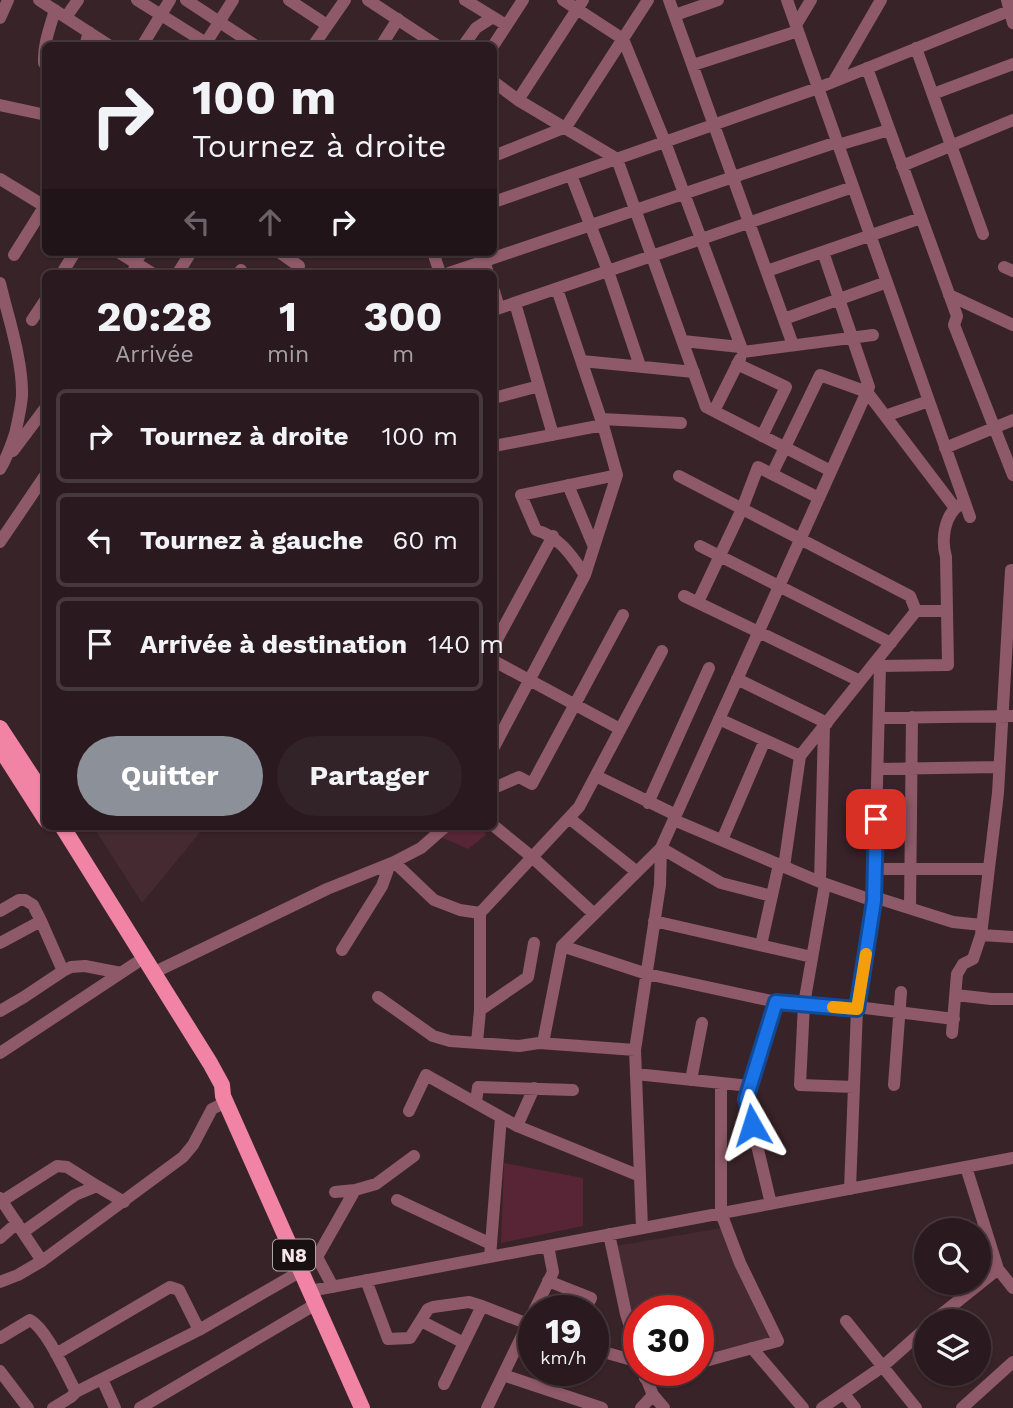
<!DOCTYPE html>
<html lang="fr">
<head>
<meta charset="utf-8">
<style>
  :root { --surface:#2a1a1f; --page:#322328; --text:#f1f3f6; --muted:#a5a1a4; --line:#46383d; --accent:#8c9099 }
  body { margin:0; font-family:"Work Sans",sans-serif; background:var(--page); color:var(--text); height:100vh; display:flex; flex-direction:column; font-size:26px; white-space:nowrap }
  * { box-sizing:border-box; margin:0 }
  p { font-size:23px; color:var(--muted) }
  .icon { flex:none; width:38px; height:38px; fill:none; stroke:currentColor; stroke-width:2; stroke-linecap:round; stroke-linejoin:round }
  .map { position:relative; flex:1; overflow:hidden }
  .panel { position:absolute; left:42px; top:270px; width:455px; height:560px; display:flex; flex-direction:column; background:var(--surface); border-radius:10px; box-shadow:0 2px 5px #0004,0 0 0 2px var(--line) }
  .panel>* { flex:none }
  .banner { position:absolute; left:42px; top:42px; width:455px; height:214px; border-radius:10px; box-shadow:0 2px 5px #0004,0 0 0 2px var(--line); background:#2a1a1f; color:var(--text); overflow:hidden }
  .fabs { position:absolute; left:914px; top:1218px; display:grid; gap:14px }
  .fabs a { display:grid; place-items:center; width:77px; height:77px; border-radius:50%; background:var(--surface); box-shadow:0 2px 5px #0004,0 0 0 2px var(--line); font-size:35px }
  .speed { position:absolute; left:518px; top:1295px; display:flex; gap:14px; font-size:35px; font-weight:700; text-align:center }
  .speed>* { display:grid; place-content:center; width:91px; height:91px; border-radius:50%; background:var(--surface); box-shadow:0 2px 5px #0004,0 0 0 2px var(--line); line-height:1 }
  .speed small { font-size:18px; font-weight:400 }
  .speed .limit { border:10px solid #d22; background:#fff; color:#111 }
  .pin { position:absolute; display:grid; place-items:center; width:60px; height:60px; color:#fff; margin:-30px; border-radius:14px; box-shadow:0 4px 10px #0006 }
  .me { position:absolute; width:77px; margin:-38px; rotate:354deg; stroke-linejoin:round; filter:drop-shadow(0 0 5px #0008) }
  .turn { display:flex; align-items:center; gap:24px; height:147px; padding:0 35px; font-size:32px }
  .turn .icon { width:91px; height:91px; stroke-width:2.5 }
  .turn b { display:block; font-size:49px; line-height:60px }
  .lanes { display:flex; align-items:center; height:66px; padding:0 35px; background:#0003; justify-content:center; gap:35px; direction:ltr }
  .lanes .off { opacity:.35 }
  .eta { display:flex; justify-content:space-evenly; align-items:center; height:119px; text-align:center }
  .eta b { font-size:42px; font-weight:700; line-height:49px }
  .action { display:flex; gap:14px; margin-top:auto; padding:14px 35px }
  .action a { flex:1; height:80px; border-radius:42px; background:var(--accent); color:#fff; font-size:28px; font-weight:700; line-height:80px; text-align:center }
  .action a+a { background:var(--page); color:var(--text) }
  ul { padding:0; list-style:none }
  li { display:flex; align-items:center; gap:21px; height:94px; margin:0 14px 10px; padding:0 21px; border:4px solid var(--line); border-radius:10px }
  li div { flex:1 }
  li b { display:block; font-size:26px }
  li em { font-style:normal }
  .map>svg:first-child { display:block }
</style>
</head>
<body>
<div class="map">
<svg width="1013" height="1408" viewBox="0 0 1013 1408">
  <rect width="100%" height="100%" fill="#382329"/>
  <path fill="#462a32" d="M93,826H205L142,903Z
    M722,1228L769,1338L698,1357V1311H639V1337L624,1288L615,1246Z"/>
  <path fill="#582536" d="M446,826H483L486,835L468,849L441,837Z
    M504,1163L583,1178V1226L501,1243Z"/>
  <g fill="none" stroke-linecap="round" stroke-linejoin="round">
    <path stroke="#8e5968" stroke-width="12" d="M39,0L110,46
      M137,0L206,43
      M186,0L256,46
      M289,0L327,25
      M368,0L438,46
      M465,0L506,25
      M563,0L623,39L665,142L743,352
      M669,0L793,345
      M787,0L970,517
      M1007,0L1013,23
      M675,15L718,0
      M66,17L78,0
      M0,18L8,0
      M796,25L811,0
      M85,46L89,32
      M142,46L170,0
      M204,46L233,0
      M313,46L345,0
      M381,46L398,19
      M463,46L476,28L493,17
      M493,46L523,0
      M916,48L983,234
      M46,64L44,63C43,45 50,27 55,10
      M693,65L798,31
      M867,68L957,316L954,325L1013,475
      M834,81L881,0
      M494,82L518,100L617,159L706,407L831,471
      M933,94L1013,64
      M518,100L583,0
      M0,105L46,115
      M838,145L889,130
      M494,156L566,127L648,0
      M902,166L1013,120
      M571,175L608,271L640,366
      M0,179L46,207
      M494,202L818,88L1009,11
      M118,252L152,273
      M279,252L299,266
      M433,252L440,273
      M481,252L488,273
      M14,255L46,204
      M1004,267L1013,271
      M767,271L921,218
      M62,273L75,252
      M134,273L135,263L142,252
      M178,273L191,252
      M239,273L241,270
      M449,273L837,142
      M0,283C8,317 23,361 22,396C21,408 18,421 15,434C11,446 7,458 0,469
      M494,291L499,308
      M949,295L1013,325
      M515,303L553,435
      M494,310L853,187
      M784,319L887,282
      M32,320L46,299
      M683,341L740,347
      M743,352L873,335
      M582,361L694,372
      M737,364L786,387L762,436
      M494,398L539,386
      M714,411L740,359
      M885,416L929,401
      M601,419L681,423
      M494,446L603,425
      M945,448L1013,420
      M13,451L46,407
      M772,474L820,375L867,392L955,508
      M679,476L910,596L916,611
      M568,485L594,547
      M0,542L46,474
      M700,546L891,643
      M585,575C572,556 560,537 536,530L521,495L617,475
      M684,596L860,681
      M698,602L742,509L758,467L819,498
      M916,611H947
      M494,645L553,536
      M494,661L620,729
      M876,662L880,666L948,665L946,557C941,540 944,514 961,504
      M737,679L827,723
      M879,718L1013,716
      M719,719L800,756
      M494,747L585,575L617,475L603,425L557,289
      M878,769L999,767
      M596,776L676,815
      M494,788L519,777L532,784L623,615
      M648,803L709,668
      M569,818L637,872
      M674,820L820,882L874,901
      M494,826L532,857L593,913
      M722,840L765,740
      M661,848L721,883L772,896
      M394,862L434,900L460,910L480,913
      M784,867L800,756L916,611
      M875,869H989
      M820,882L824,727
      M825,884L804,1004L800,1085L854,1087
      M874,897L953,922L982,925
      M910,908L912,717
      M0,911L19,900H25L33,905L41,921
      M654,921L812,957
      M981,935L1013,937
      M0,943L41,921L63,971
      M761,945L779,864
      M562,946L647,974L772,1001L857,1009
      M342,950L382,886L390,864
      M155,972L327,889L394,862L421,848L446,826
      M956,995L991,999H1013
      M378,997L433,1036L450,1041L519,1046L539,1043L635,1050
      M857,1007L954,1019
      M480,1010L528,977L534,943
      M0,1011L24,997L63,971L71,967L85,966L121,973
      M952,1033L957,974L963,964L973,959L981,935L998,793L1011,570
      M477,1043L480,1010V913L579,807L662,651
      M543,1043L562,946L661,848L869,387L823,252
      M0,1053L136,963
      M636,1074L750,1086
      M691,1080L702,1023
      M894,1085L901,992
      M476,1102L478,1087L573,1090
      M409,1111L426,1075L517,1126L640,1176
      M517,1126L534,1088
      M966,1167L998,1269L1013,1288
      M850,1189L857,1009L874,901L880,666
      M335,1192L355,1190L376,1184L414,1156
      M0,1198L42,1261
      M397,1200L491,1244
      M2,1201L57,1166L67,1167L97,1186
      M771,1204L746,1099L776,1001
      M642,1228L635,1050L660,885L661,848
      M23,1232L75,1195L97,1186L124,1202
      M609,1234L626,1314L639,1356
      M0,1238L17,1223
      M490,1257L501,1117
      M366,1280L388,1339L410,1338L428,1309L433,1307L469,1302L482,1306L528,1324
      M548,1281L591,1298L585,1311
      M0,1282L18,1275L42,1261L183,1157L193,1145L212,1109L226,1102
      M333,1287L317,1257L355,1190
      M310,1291L1013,1158
      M534,1311L553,1272L548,1246
      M421,1321L464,1343
      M846,1321L916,1408
      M933,1321L998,1269
      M0,1338L30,1320C47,1329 66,1374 76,1392L71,1397L53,1408
      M752,1348L803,1408
      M593,1349L639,1362
      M56,1354L170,1287L179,1290L199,1330L301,1271
      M698,1363L778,1341L740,1263L721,1213V1083
      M643,1370L653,1395L664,1408
      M0,1371L28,1408
      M503,1375L602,1408
      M645,1378L672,1370
      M102,1379L115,1408
      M444,1384L482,1306
      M552,1391L561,1370
      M76,1392L199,1330
      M844,1394L855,1408
      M140,1408L316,1304
      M487,1408L534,1311
      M641,1408L653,1395
      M822,1408L882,1367L926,1328
      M962,1408L1013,1362"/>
    <path stroke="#f184a5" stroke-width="16" d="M0,728L46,798
      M0,748L46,820
      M62,826L210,1063L222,1085L223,1096L362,1408"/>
  </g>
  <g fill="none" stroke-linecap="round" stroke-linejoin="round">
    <g stroke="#114b97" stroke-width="18">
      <path id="route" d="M752,1125L746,1099L776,1002L857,1009L874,901L876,819"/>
    </g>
    <use href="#route" stroke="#1a73e8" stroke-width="12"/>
    <path stroke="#f59e0b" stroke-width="12" d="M833,1007L857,1009L866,954"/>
  </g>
  <g text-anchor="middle" stroke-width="7" stroke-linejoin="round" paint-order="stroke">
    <rect fill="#191012" stroke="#b3a6a9" stroke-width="2" x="273" y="1239.5" width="42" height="31" rx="5"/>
    <g font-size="19" font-weight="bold" fill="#f5e6ea">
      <text x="294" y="1262">N8</text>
    </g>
  </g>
</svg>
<div class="fabs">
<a><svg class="icon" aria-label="search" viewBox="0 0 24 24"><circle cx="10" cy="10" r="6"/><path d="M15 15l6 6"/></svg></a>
<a><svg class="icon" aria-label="layers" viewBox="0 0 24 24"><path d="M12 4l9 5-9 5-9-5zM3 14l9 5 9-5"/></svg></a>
</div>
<div class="speed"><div>19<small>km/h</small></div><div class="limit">30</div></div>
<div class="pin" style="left:876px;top:819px;background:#d93025"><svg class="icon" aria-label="arrive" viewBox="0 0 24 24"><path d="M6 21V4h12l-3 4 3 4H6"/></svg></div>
<svg class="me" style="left:752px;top:1125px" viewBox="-20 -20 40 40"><path d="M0-17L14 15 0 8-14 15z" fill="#1a73e8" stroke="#fff" stroke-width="4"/></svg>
<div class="banner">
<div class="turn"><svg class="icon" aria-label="right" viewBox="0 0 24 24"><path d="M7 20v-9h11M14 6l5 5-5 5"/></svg><div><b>100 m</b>Tournez à droite</div></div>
<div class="lanes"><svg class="icon off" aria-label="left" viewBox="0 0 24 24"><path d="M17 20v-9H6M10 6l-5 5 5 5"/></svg><svg class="icon off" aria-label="ahead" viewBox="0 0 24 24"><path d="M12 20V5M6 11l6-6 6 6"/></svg><svg class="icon" aria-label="right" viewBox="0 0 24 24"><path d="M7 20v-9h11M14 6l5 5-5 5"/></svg></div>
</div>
<section class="panel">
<div class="eta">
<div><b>20:28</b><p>Arrivée</p></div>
<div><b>1</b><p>min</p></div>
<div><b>300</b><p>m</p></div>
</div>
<ul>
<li><svg class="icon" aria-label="right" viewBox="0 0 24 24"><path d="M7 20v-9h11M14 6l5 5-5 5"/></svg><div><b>Tournez à droite</b></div><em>100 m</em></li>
<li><svg class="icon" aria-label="left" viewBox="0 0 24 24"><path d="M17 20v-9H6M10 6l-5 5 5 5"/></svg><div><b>Tournez à gauche</b></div><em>60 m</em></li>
<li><svg class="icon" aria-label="arrive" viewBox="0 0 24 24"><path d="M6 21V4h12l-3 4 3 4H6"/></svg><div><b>Arrivée à destination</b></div><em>140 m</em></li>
</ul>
<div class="action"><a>Quitter</a><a>Partager</a></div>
</section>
</div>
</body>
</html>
